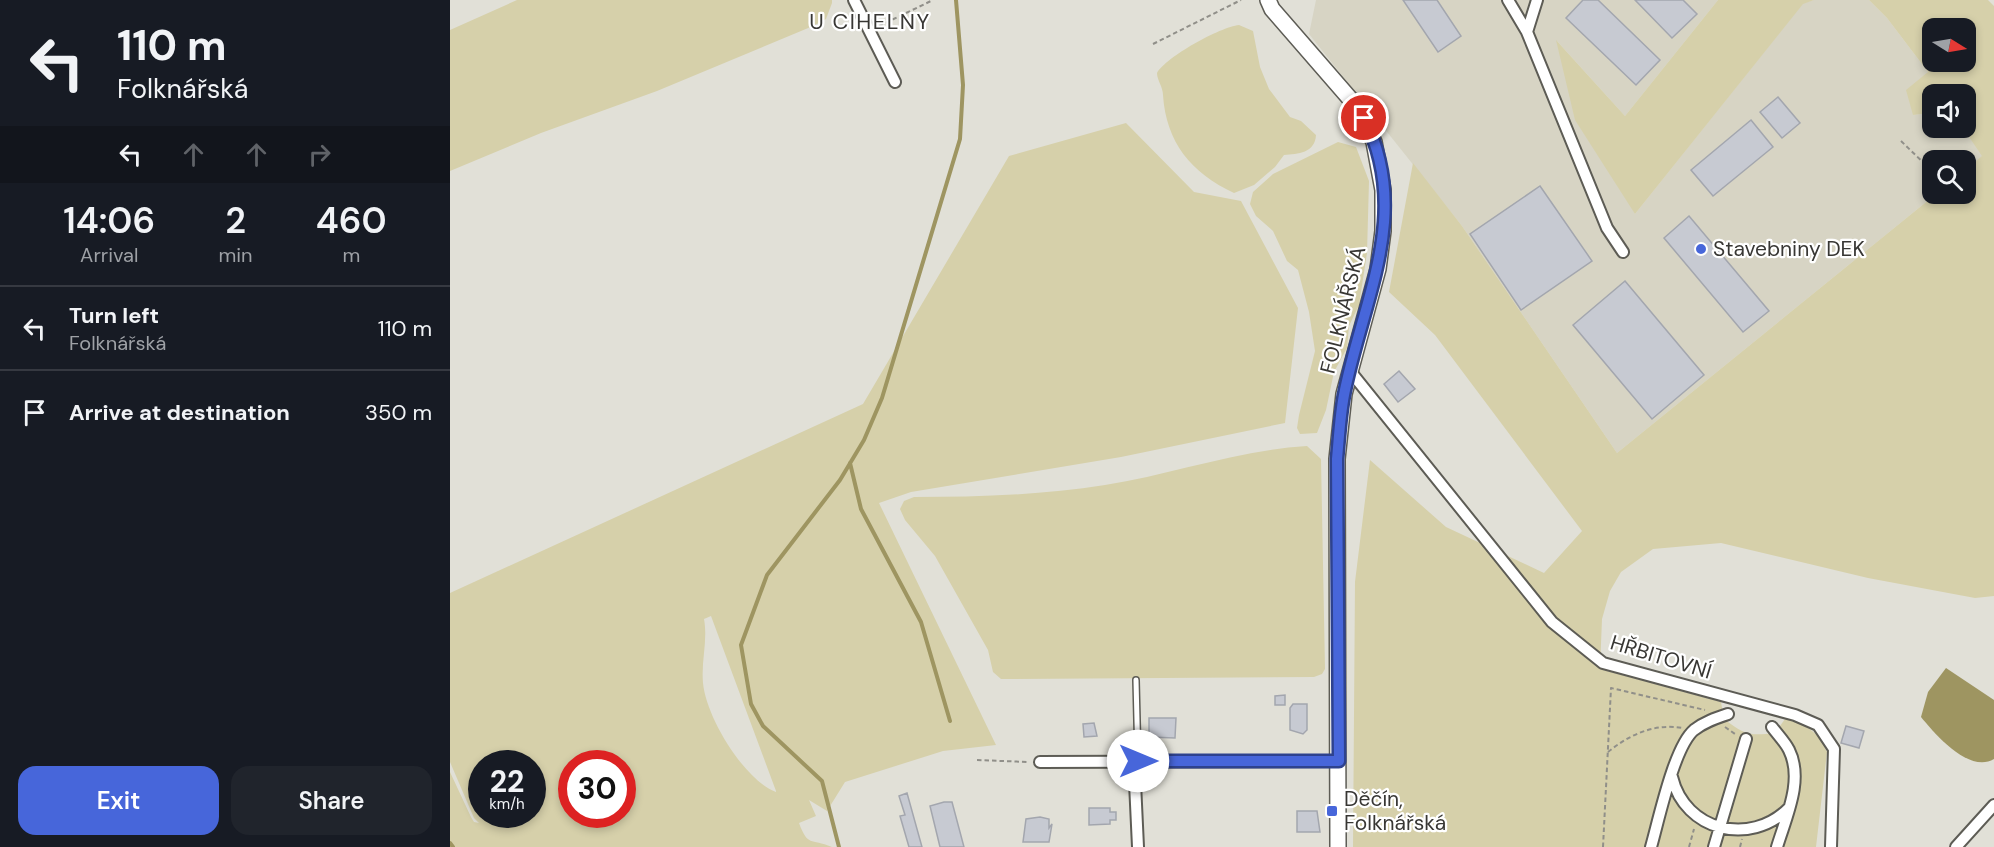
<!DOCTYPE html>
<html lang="en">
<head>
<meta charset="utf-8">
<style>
  :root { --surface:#171b24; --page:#20242c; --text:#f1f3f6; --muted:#9ea1a6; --line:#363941; --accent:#4766da }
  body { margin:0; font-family:"DM Sans",sans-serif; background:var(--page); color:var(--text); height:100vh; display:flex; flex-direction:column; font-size:22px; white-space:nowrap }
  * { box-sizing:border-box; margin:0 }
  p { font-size:20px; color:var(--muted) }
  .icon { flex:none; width:33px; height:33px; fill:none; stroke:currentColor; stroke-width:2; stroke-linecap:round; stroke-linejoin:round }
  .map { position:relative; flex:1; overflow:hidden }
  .drawer { display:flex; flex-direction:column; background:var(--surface); width:450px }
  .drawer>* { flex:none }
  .banner { background:#171b24; color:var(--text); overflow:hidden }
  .needle { width:39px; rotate:101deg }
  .controls { position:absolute; left:1472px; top:18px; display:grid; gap:12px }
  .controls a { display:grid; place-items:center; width:54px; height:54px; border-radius:12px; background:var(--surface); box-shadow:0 3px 9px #0003; font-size:30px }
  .speed { position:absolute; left:18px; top:750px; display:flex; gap:12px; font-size:30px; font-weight:700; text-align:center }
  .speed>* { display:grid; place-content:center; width:78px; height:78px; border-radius:50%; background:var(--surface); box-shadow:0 3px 9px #0003; line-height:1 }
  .speed small { font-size:15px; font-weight:400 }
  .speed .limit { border:9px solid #d22; background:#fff; color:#111 }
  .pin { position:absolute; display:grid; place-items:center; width:51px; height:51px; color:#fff; margin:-26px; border:3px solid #fff; border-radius:50%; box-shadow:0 2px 6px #0007 }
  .me { position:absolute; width:66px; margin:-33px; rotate:90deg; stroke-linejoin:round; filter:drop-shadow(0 0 4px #0008) }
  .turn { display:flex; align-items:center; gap:21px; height:126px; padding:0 18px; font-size:27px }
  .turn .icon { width:78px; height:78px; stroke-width:2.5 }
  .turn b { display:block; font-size:42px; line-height:51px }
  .lanes { display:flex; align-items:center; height:57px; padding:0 18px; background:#0003; justify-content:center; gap:30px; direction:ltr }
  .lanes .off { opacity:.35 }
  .eta { display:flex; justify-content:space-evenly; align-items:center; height:102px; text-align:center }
  .eta b { font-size:36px; font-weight:600; line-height:42px }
  .button { display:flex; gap:12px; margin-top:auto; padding:12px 18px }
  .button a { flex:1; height:69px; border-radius:18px; background:var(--accent); color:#fff; font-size:24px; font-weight:600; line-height:69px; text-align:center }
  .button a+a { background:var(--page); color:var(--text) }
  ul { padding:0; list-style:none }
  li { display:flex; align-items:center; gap:18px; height:84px; padding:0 18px; border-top:2px solid var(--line) }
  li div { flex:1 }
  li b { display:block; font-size:22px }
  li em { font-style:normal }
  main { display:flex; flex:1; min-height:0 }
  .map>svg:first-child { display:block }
</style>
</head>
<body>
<main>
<section class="drawer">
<div class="banner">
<div class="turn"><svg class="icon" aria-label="left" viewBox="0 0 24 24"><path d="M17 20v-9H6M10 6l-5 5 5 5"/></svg><div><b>110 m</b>Folknářská</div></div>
<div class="lanes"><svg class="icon" aria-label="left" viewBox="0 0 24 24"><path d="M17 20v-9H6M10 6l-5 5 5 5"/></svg><svg class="icon off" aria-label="ahead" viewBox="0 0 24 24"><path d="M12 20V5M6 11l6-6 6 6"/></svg><svg class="icon off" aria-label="ahead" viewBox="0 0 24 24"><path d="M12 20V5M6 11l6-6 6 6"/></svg><svg class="icon off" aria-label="right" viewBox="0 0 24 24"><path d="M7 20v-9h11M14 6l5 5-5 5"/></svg></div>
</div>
<div class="eta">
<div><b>14:06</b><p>Arrival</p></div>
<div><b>2</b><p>min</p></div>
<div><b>460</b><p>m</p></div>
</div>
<ul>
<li><svg class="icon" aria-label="left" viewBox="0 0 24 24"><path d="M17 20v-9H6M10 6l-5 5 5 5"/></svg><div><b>Turn left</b><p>Folknářská</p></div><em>110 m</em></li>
<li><svg class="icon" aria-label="arrive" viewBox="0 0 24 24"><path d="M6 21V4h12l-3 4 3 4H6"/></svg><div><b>Arrive at destination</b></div><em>350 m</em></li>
</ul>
<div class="button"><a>Exit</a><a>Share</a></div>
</section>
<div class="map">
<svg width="1544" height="847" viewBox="0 0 1544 847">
  <rect width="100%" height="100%" fill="#e1e0d7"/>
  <path fill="#d7d4c4" d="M866,0H1268L1175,116L1107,41L1185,214L1353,3L1364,0H1419L1437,18L1478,72L1463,115L1482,113V128H1513L1533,156L1515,170V160H1482V194H1486L1167,453L1012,226L859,34Z"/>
  <path fill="#d6d0aa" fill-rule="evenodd" d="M67,0H382V3L376,19L363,26L207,91L91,133L0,171V30Z
    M1268,0H1364L1353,4L1185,214L1125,120L1106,40L1175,116Z
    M1419,0H1538L1544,6V596L1525,598L1418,578L1271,543L1203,549L1171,572L1160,591L1152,619L1150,669L1271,702L1274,719C1295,735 1299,736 1325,733L1335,719C1356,724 1369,732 1377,752L1366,847H903L905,582L920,460L996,527L1094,573L1132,531L985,335L939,292L963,163L1012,226L1167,453L1486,194H1515V170L1532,156L1513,128L1515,94H1482V113L1463,115L1456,90L1478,72L1437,18ZM1482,28H1515V62H1482Z
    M789,25L803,31L810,67L819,89L840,117L851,121L866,135C865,153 848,154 834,155L825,167L804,185L784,193C741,173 716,142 713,95C713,87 707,80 707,73C716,57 770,27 789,25Z
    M676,123L744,192L791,201L848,308L835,423L671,457L461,492L429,503L546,745L493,751L395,782L377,811L359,800L366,816L349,823C358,847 360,838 382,847H0V772L21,817L24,822L29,823L24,818L0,762V593L413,404L559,156ZM261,616L326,791V792C294,780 256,717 253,683C251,660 258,641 254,619ZM32,764H82V814H32ZM122,764H172V814H122Z
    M888,142L906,147L919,181L917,253L909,305L899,326L897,348L884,372L876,410L867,433L850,434L847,428L849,415L865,351L859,312L848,270L837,261L823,231L806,216L800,204L803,192L823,174Z
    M857,446L871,459L875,669L872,674L864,677L551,679L543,672L538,650L485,556L455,520L450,509L454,501L464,497C528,497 592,495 655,485C723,474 788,450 857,446Z"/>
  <path fill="#9e9561" d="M1496,668L1544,700V759C1519,774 1485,734 1471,717L1478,692Z"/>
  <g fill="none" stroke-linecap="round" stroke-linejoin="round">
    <path stroke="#9e9561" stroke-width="4" d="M400,463L411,509L471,622L500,721
      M0,843L3,847
      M389,847L372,781L313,726L301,704L291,645L317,575L390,480L414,440L432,398L510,139L513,85L506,0"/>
  </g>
  <path fill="#c7cad2" stroke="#a3a6ae" stroke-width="1.5" d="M953,0H987L1011,36L988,52Z
    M1133,0H1148L1210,60L1186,85L1116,18Z
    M1185,0H1233L1247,14L1222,38Z
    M1328,97L1350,123L1332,138L1310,112Z
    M1301,120L1323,147L1263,196L1241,170Z
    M1090,186L1142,261L1071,310L1020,234Z
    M1239,216L1319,311L1293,332L1214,238Z
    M1175,281L1254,375L1202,419L1123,325Z
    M949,371L965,389L948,402L934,384Z
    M835,695V705H825V696Z
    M843,704H857V730L853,734L840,730V708Z
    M699,718H726L725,738L699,737Z
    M644,723L647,736L634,737L633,724Z
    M1396,726L1414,731L1409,748L1391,743Z
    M457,793L472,847H459L450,816L455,815L449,796Z
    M494,802H502L514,847H490L480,806Z
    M639,808H660V812H666V820H660V824L639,825Z
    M847,811H867L870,832H847Z
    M590,817L599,819V828L602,824L599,842H573L576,819Z"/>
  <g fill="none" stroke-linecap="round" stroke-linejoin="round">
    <g stroke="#5d5c55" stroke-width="8">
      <path id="lane" d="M686,680L688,761"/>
    </g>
    <g stroke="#5d5c55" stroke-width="14">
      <path id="street" d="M404,0L445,82
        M1058,0L1077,32L1157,228L1173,252
        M1077,32L1087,0
        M900,371L1102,622L1153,663L1345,715L1368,725L1384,749L1381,847
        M1322,727C1328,735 1335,742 1339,750C1354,780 1336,817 1327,847
        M684,761L688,847
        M590,762L889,761
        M1222,777C1235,831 1300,847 1339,808
        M1201,847C1209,819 1224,747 1244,730C1254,722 1266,718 1278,714
        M1264,847L1296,739
        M1506,847L1544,805"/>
    </g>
    <g stroke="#5d5c55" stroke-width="18">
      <path id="secondary" d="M818,0L822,9L908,108L924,142L933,190V231L928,269L894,394L887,459L888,847"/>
    </g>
    <path stroke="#908f89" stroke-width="2" stroke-dasharray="4.5 3" stroke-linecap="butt" d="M429,26L483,0
      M703,44L791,0
      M1451,141L1482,171
      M1275,727L1285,734
      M1158,752C1179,735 1204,723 1232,728
      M527,760L578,762
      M1153,847L1161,688L1255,710
      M1239,847L1244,829
      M1290,847L1292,839"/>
    <use href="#lane" stroke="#fff" stroke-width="5"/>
    <use href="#street" stroke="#fff" stroke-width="10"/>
    <use href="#secondary" stroke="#fff" stroke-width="15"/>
  </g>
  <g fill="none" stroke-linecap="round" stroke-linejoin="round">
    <g stroke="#2e428e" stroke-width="15">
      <path id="route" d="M688,761H889L887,459C889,438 890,416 894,395C912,301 963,214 914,118"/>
    </g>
    <use href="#route" stroke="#4766da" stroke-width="10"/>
  </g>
  <g fill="#4766da" stroke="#fff" stroke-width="2">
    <circle cx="1251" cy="249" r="6"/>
    <rect x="876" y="805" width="12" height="12" rx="3"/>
  </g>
  <g text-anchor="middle" stroke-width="4.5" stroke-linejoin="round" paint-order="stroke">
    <g font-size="21" fill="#383734" stroke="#fff" text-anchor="start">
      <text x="1263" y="256">Stavebniny DEK</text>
      <text x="894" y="806">Děčín,<tspan x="894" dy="24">Folknářská</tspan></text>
    </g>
    <g font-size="21" fill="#383734" stroke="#fff">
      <text transform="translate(893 310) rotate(-76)" y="7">FOLKNÁŘSKÁ</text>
      <text transform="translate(1211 657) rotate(17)" y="7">HŘBITOVNÍ</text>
    </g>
    <g font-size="22" letter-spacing="1.5" fill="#383734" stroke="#fff">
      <text x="420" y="29">U CIHELNY</text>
    </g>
  </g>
</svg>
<div class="controls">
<a><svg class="needle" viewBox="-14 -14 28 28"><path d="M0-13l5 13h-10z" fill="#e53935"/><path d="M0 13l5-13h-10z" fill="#9ea1a6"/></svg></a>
<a><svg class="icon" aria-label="sound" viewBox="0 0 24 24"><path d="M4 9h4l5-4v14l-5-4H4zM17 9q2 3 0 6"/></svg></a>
<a><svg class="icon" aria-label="search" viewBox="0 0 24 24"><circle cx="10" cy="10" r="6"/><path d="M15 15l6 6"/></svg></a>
</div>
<div class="speed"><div>22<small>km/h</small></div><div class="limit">30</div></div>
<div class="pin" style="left:914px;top:118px;background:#d93025"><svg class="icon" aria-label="arrive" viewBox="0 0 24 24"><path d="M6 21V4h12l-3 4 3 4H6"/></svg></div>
<svg class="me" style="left:688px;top:761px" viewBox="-20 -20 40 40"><circle r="19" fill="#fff"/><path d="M0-13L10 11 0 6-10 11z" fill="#4766da"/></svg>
</div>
</main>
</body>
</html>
